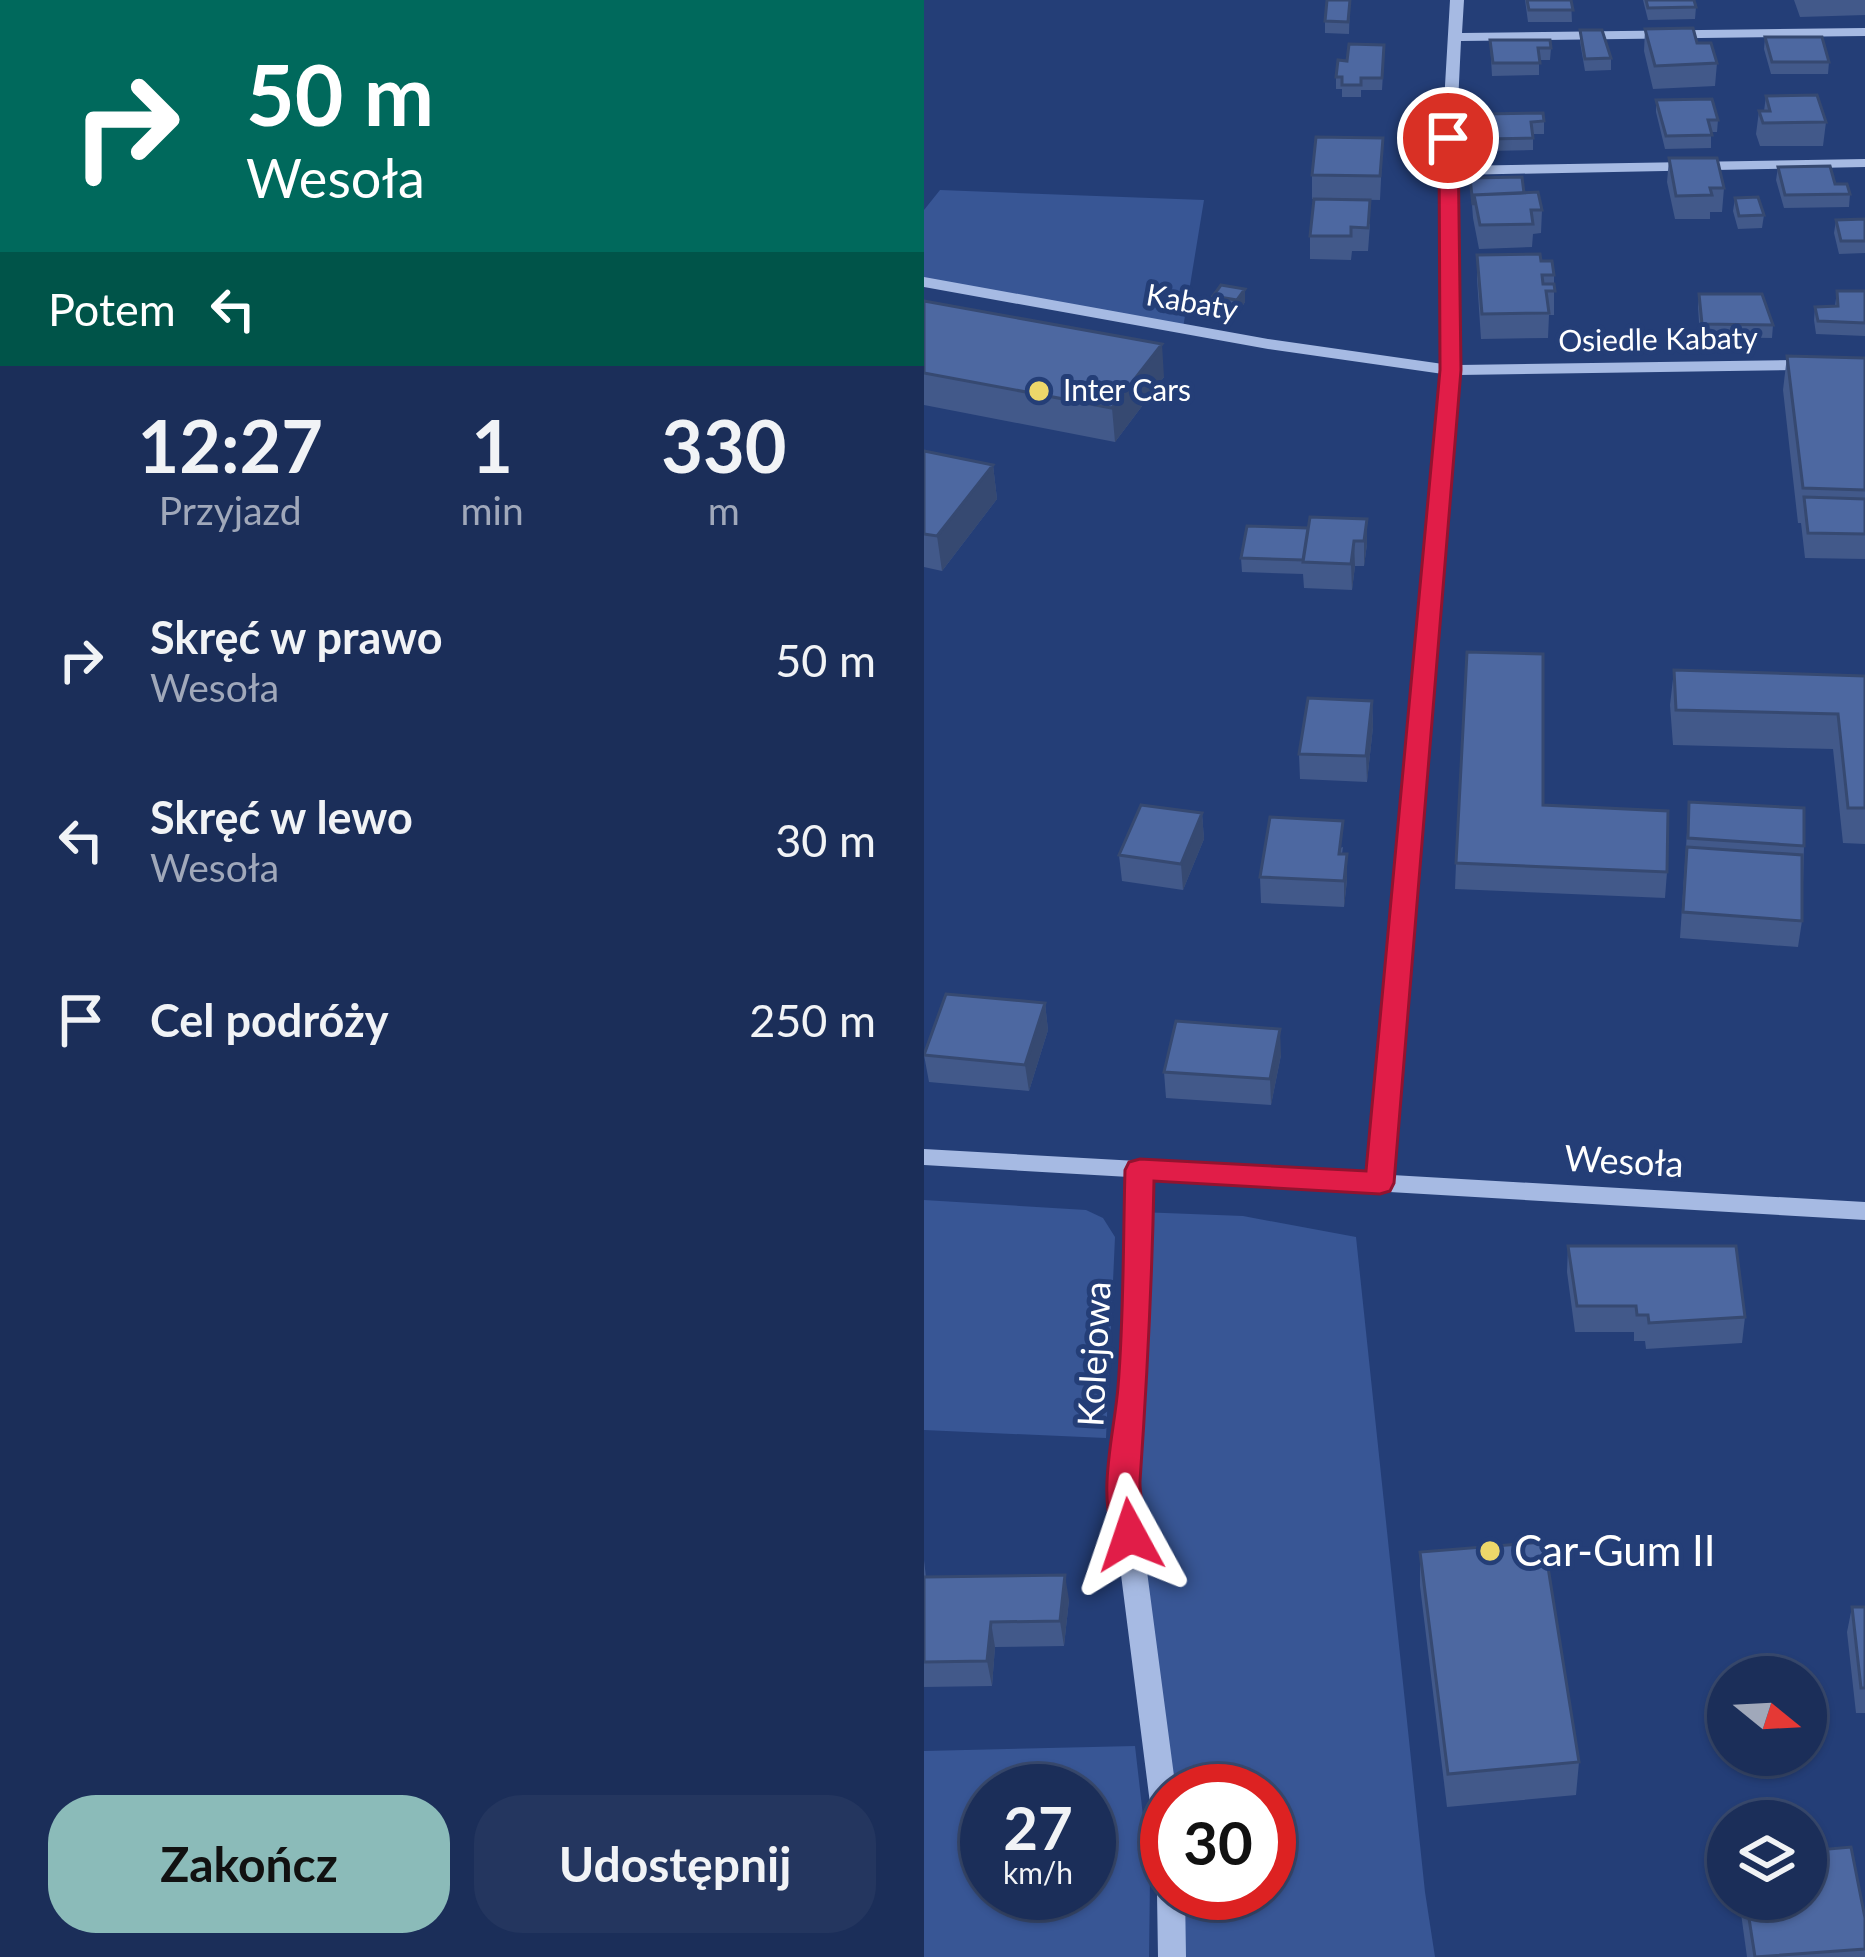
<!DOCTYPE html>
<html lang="pl">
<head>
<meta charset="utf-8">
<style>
  :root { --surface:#1b2e59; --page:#24365f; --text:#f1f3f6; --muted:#a0a8ba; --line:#394a6f; --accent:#8bbbb9 }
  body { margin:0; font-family:Lato,sans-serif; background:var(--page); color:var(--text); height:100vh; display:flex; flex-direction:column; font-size:45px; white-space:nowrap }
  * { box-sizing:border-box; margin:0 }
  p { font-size:39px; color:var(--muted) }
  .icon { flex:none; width:66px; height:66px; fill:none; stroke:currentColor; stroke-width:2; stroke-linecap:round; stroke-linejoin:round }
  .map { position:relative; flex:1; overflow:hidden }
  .panel { display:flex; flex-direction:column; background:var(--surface); width:924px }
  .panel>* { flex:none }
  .hud { background:#00695c; color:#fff; overflow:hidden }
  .needle { width:78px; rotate:108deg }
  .buttons { position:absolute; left:783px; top:1656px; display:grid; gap:24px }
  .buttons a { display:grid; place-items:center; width:120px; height:120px; border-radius:50%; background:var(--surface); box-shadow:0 3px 9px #0004,0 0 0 3px var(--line); font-size:60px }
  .speed { position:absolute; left:36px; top:1764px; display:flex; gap:24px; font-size:60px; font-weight:700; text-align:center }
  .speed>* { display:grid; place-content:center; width:156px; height:156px; border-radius:50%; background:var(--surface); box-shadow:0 3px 9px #0004,0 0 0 3px var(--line); line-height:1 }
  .speed small { font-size:30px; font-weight:400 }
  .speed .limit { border:18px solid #d22; background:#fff; color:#111 }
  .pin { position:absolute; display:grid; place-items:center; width:102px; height:102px; color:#fff; margin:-51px; border:6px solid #fff; border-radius:50%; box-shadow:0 3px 12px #0007 }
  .me { position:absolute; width:132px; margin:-66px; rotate:355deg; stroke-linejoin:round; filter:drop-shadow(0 0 9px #0008) }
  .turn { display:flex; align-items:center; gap:42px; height:252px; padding:0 48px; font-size:54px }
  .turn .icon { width:156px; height:156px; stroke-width:2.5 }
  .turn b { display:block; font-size:84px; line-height:102px }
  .then { display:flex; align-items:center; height:114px; padding:0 48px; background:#0003; gap:24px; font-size:45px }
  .eta { display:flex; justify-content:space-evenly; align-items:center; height:204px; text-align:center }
  .eta b { font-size:72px; font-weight:700; line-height:84px }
  .action { display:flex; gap:24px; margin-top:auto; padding:24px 48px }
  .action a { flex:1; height:138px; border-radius:48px; background:var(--accent); color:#111; font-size:48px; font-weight:700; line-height:138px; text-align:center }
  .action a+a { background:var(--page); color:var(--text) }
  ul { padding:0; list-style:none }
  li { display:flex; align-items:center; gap:36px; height:180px; padding:0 48px }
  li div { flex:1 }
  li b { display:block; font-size:45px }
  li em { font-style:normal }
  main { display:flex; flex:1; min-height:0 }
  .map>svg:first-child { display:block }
</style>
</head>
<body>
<main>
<section class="panel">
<div class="hud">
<div class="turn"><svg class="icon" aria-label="right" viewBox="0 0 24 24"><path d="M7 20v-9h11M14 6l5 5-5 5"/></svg><div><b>50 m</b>Wesoła</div></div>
<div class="then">Potem<svg class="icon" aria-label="left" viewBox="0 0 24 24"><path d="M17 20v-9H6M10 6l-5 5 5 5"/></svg></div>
</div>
<div class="eta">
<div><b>12:27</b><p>Przyjazd</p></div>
<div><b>1</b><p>min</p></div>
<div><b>330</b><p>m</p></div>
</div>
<ul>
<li><svg class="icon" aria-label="right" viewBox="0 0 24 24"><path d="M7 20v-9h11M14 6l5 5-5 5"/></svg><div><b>Skręć w prawo</b><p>Wesoła</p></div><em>50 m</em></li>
<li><svg class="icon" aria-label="left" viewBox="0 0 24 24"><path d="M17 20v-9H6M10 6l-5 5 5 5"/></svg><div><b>Skręć w lewo</b><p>Wesoła</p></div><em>30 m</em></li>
<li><svg class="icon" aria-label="arrive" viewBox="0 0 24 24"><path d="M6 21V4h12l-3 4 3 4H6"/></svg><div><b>Cel podróży</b></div><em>250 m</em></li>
</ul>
<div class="action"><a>Zakończ</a><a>Udostępnij</a></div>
</section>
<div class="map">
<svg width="941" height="1957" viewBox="0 0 941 1957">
  <rect width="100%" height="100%" fill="#243e77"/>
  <path fill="#385695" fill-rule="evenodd" d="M16,190L280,200L259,328L0,282V210Z
    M0,1200L162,1210L179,1218L191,1237L182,1438L0,1430Z
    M215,1212L319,1216L432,1237L501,1892L511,1957H248L247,1893H345V1791H243L199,1488Z
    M211,1746L226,1877L225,1957H0V1751ZM63,1791H165V1893H63Z"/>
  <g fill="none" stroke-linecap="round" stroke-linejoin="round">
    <path fill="#a6bae3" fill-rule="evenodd" d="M526,0H540L538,33L941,28V36L537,41L531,166L941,159V167L530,175L535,365L941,359V369L535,375L468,1175L941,1202V1220L227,1178L222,1385L212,1488L252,1791H243V1840L233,1836L229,1827L186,1488L198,1385L205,1177L0,1165V1149L445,1174L519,374L344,349L0,287V277L344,339L519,364L516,171Z
      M243,1881V1893H261L262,1957H234L233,1893L237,1884Z"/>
  </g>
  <path fill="#42598a" d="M426,0L425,34L401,33V21Z
    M601,0H647L648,22H604Z
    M719,0H770L772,7L771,19L724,20Z
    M870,0H941V15L876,17Z
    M721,29L773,43L793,63L791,86L729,89L720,51Z
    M656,30L687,58V70L661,71L656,42Z
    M841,37L905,62L904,74H847L840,49Z
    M566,40L627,48L626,60H615V75L568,76Z
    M460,57L458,90H437V97H418V89H412V77Z
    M842,96L902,122L899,146H836L832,134L835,111H840Z
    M732,100L794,120L793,132H787V148L741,149L732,112Z
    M560,114L620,121V134H609V150L563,151Z
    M459,138L456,200L388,199V175Z
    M745,158L800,188L798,212H786V219H751L743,182Z
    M854,167L911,184L926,194L925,207L860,208L852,180Z
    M546,178L600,193L618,210L617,233L609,234L608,247L555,249L549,218Z
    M811,198L840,215L838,228L814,229L809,211Z
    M941,219V253L915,254L910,233L912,220Z
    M446,224L444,251H428L427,260L386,259V236Z
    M553,255L617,261L630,275V315H625L624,338L557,339L553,279Z
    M321,289V302L314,313L290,309L289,296Z
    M913,291H941V336L892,334L890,320L891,307L911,306Z
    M775,294L849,325L848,338L776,337L774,307Z
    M0,301L240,377L191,442L0,405Z
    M863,356L941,358V559L881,558L877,523H874L859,390Z
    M0,451L69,465L73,499L18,571L0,567Z
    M443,519V544L440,566H431L428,590L380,588L379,574L318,572L317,558L384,528Z
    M750,670L941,676V844L919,843L909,749L749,745L746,705Z
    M448,701L449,727L443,782L376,779L375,754Z
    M765,802L880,846L878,921L874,947L756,938Z
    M619,805L743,872L741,898L531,889L532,863Z
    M278,813L280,839L259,890L198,881L195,855Z
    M419,847L418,854L423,880L420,907L337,903L336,877Z
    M121,1003L124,1030L105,1091L5,1082L0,1055Z
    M357,1055L347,1105L242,1098L240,1072Z
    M644,1246L821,1317L818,1343L722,1349L721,1341H710V1332H651L643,1272Z
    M496,1552L655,1762L652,1795L523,1807L496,1586Z
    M0,1560L2,1577L145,1600L140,1646L71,1647L68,1686L0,1687Z
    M928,1607H941V1713H932L923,1632Z
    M882,1851L941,1918V1957H823L815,1899H882Z"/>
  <path fill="#364971" d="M321,289V302L314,313L313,300Z
    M238,344L240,377L191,442L188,408Z
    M69,465L73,499L18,571L13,536Z
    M443,519V544L440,566V541Z
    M430,541L431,566L428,590L427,564Z
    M448,701L449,727L443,782L442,756Z
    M278,813L280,839L259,890L257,864Z
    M423,854V880L420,907V881Z
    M121,1003L124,1030L105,1091L101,1065Z
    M356,1029L357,1055L347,1105L346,1079Z
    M141,1575L145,1600L140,1646L136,1621Z
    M67,1622L71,1647L68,1686L63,1661Z"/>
  <path fill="#4d68a1" stroke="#364971" stroke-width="3" d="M403,0H426L424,22L401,21Z
    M603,0H647L649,10H605Z
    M722,0H770L772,7L724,8Z
    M769,28L773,43H787L793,63L731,66L721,29Z
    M656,30H678L687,58L661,59Z
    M841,37H898L905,62H848Z
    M566,40H626L627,48H614L616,63H569Z
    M425,44L460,45L458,78H437V85H418V77H412L414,60L423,61Z
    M893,95L902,122L839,123L835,111H846L842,96Z
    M788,99L794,120H784L788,135L742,136L732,100Z
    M619,113L620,121L607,122L609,138L563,139L560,114Z
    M392,137L459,138L456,176L388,175Z
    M745,158H793L800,188H786L788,195L752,196Z
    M906,166L911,184H923L926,194L861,195L854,167Z
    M598,177L600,193L550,195L549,205L546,178Z
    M614,192L618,210H607L609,224L556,225L550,195Z
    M834,197L840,215L815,216L811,198Z
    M390,199L446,200L444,228L427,227V236H386Z
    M941,219V241H917L912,220Z
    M616,254L617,261H628L630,275H618L619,284H630L631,291H622L625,313L558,314L553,255Z
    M297,285L321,289L313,300L289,296Z
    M913,291H941V323L894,321L891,307L914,306Z
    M775,294H838L849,325L778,324Z
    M0,301L238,344L188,408L0,373Z
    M863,356L941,358V490L879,488Z
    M0,451L69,465L13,536L0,534Z
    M880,497L941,499V534L884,533Z
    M386,517L443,519L440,541H430L427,564L379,562Z
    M323,526L384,528L379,560L317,558Z
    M543,652L619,654V805L744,811L743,872L532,863Z
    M750,670L941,676V808H924L914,714L752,710Z
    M384,698L448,701L442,756L375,754Z
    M765,802L880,808V846L764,838Z
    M217,805L278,813L257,864L195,855Z
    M346,817L419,821L415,854H423L420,881L336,877Z
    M763,847L878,855V921L759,912Z
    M22,994L121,1003L101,1065L0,1055Z
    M252,1021L356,1029L346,1079L240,1072Z
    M644,1246H812L821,1317L725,1323L724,1315H713L712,1306H653Z
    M620,1542L655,1762L524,1774L496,1552Z
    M141,1575L136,1621L67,1622L63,1661L0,1662V1577Z
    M928,1607H941V1688H937Z
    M927,1847L941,1918V1949L831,1957L822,1899H882V1875H885L882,1851Z"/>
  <path fill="#e11d48" stroke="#92132f" stroke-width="3" d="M524,132L534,138L537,370L470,1183L466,1191L456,1194L230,1181C228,1282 223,1381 216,1481C215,1502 227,1526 217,1545L206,1549L194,1545C171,1498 190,1437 194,1387C200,1315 199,1242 201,1170L205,1162L216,1159L442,1171L516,370L515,138Z"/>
  <g fill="#edd76a" stroke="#243e77" stroke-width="4.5">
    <circle cx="115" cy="391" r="12"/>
    <circle cx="566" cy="1551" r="12"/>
  </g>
  <g text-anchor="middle" stroke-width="10" stroke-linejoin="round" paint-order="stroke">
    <g font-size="30" fill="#fff" stroke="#243e77">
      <text transform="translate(268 303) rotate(10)" y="10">Kabaty</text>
      <text transform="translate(734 340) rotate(-1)" y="10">Osiedle Kabaty</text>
    </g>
    <g font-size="30" fill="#fff" stroke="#243e77" text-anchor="start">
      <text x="139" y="401">Inter Cars</text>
    </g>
    <g font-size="36" fill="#fff" stroke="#243e77">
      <text transform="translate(700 1161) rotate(3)" y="13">Wesoła</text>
      <text transform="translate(170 1354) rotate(-87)" y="13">Kolejowa</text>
    </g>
    <g font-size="42" fill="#fff" stroke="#243e77" text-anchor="start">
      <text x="590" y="1566">Car-Gum II</text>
    </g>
  </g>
</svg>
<div class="buttons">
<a><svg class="needle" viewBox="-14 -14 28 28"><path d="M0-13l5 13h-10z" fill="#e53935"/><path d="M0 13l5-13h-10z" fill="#a0a8ba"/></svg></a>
<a><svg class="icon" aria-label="layers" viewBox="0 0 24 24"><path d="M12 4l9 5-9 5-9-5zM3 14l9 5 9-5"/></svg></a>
</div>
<div class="speed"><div>27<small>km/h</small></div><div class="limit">30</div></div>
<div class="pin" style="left:524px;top:138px;background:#d93025"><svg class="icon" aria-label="arrive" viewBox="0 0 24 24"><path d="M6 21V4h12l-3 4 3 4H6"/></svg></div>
<svg class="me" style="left:206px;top:1535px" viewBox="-20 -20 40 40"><path d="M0-17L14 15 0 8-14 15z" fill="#e11d48" stroke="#fff" stroke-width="4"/></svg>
</div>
</main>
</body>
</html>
